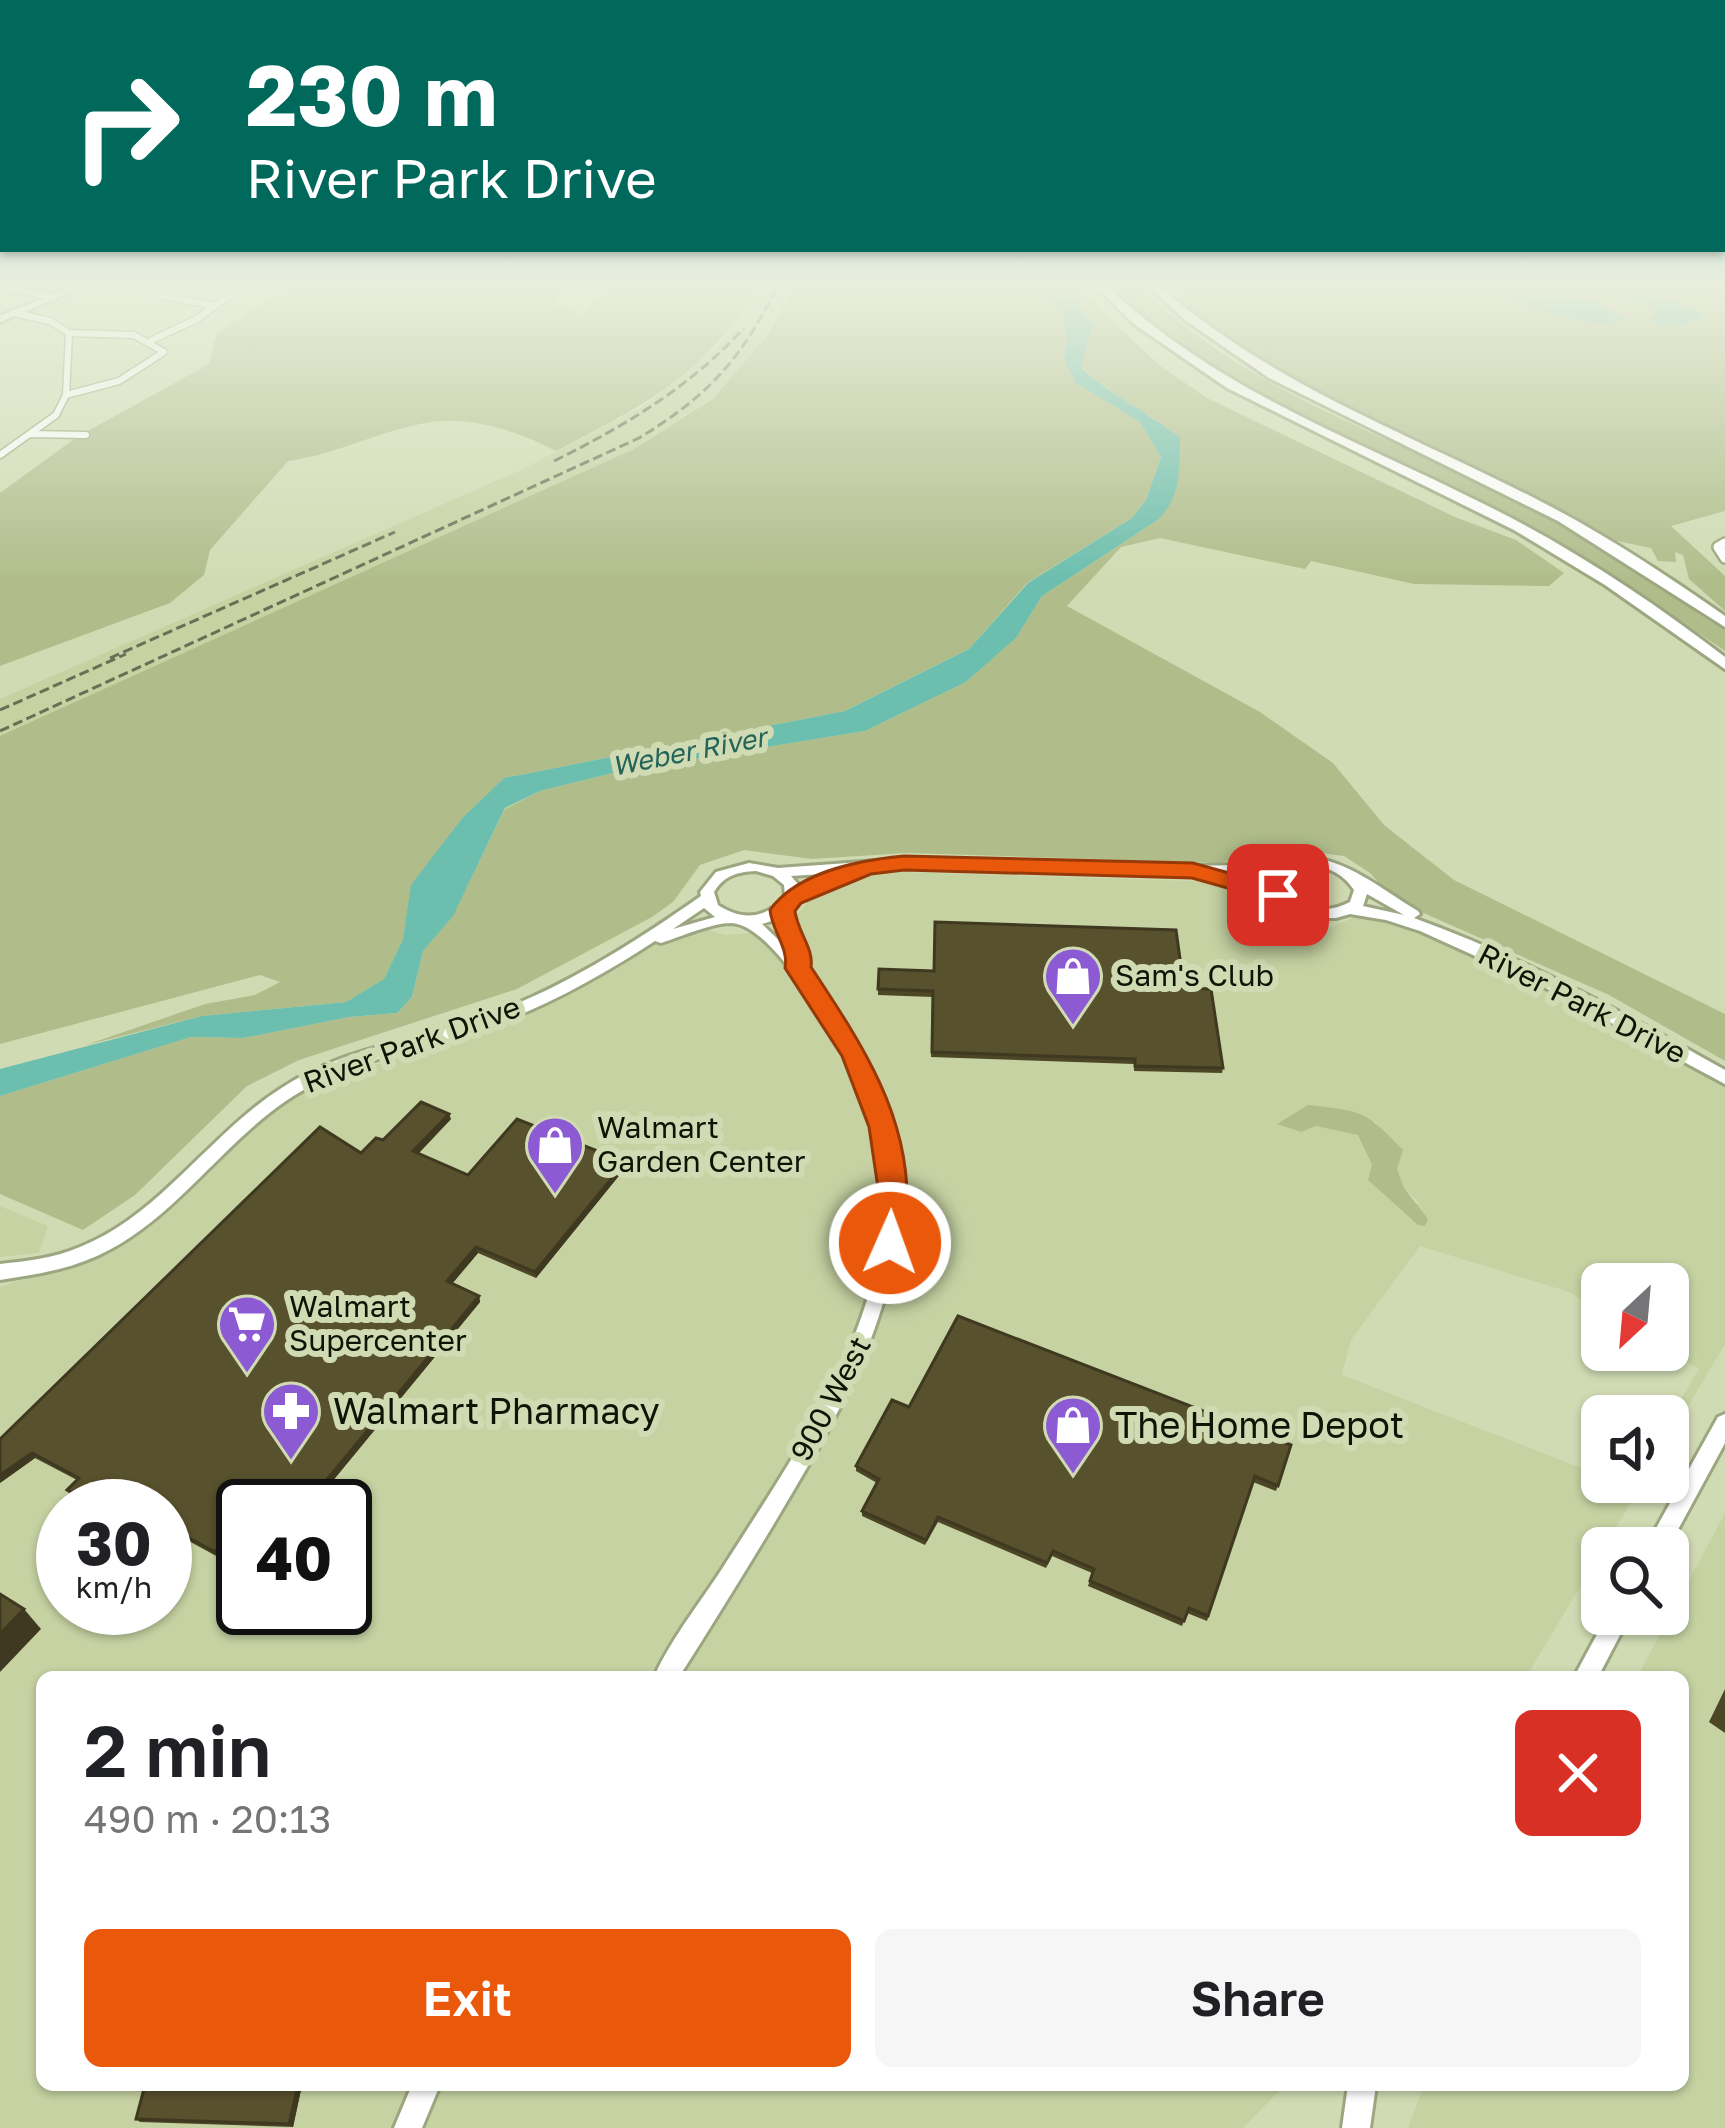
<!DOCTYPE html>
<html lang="en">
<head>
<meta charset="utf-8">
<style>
  :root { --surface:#fff; --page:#f6f6f6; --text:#202124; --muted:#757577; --accent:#ea580c }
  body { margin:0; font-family:"Golos Text",sans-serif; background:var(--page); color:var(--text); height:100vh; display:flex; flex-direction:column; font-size:45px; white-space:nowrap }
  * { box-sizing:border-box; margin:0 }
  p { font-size:39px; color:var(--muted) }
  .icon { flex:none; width:66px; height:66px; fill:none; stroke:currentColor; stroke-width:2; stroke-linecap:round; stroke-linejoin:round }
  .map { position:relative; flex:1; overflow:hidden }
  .side { position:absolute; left:36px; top:1671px; width:1653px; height:420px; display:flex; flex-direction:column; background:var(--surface); border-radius:18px; box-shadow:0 3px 9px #0004 }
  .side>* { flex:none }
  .guide { position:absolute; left:0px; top:0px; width:1725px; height:252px; box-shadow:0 3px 9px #0004; background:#00695c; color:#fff; overflow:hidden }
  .needle { width:78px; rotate:206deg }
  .controls { position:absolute; left:1581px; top:1263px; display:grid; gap:24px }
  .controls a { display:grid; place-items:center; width:108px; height:108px; border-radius:18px; background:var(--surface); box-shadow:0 3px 9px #0004; font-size:60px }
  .speed { position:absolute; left:36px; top:1479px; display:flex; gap:24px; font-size:60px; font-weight:700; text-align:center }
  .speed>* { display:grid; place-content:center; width:156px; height:156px; border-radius:50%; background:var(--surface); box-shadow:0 3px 9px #0004; line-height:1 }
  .speed small { font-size:30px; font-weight:400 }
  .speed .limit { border:6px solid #111; border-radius:18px; background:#fff; color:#111 }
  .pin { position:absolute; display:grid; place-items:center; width:102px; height:102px; color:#fff; margin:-51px; border-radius:24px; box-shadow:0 6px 18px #0006 }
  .me { position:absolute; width:132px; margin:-66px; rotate:2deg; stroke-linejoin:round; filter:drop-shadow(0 0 9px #0008) }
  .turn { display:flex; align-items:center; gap:42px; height:252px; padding:0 48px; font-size:54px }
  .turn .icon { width:156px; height:156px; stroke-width:2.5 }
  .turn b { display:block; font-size:84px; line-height:102px }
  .round { display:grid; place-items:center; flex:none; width:126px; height:126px; border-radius:18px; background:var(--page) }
  .headline { display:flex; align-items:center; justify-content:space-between; height:204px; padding:0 48px }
  h1 { font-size:72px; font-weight:600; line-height:90px }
  .primary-button { display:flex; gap:24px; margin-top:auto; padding:24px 48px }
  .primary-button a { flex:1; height:138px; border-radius:18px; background:var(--accent); color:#fff; font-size:48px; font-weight:600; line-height:138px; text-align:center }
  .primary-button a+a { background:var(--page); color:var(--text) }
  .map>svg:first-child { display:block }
</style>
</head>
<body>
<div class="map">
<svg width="1725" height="2128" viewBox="0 0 1725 2128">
  <rect width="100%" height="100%" fill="#d1dbb3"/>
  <path fill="#c6d2a2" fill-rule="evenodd" d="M764,283H785L760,349L727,388L630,451L0,741V699L521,470L642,407L719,345Z
    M901,872L1225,882L1255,893L1270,910L1306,929L1330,928L1354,917L1362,907L1412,925L1600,1012L1725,1081V1344L1668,1440V1421L1699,1369L1667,1350L1668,1284H1602V1312L1569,1292L1420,1246L1351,1340L1342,1375L1602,1476V1482L1628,1486L1643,1482L1526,1677H42V2085H1283L1279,2091L1243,2128H0V1287L95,1254L269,1110L312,1087L517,1015L690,919L702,928L725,935L773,931L795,917L823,884L846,876ZM1376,1122L1404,1188L1421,1205L1376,1188L1372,1165L1358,1135L1350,1130L1316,1126L1301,1132L1277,1124ZM63,1506H165V1608H63ZM243,1506H345V1608H243Z
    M0,1206L48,1226L39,1253L0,1257Z
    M1725,1513V2128H1408L1424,2085H1683V1677H1637Z"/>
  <path fill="#b0bd8b" d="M298,283H565L552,307L569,309L580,317L615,283H762C702,376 652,401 556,451C520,432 473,416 431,422C384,429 338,454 288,461L210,550L204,575L170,603L0,666V493L77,437L209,364L217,332Z
    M796,283H1039L1063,314L1067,340L1064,360L1076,383L1140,422L1161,457L1146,500L1132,518L1027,583L969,649L845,711L504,778L463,817L412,885L403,939L384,979L346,1002L202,1016L86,1045L205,1004L255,995L280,982L260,975L0,1044V736L632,450L714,398L766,337Z
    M1061,283H1072L1159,365L1207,398L1455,517L1516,540L1564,573L1549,586L1414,584L1311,561L1305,569L1160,538L1121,547L1067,606L1260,712L1333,763L1384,825L1454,880L1725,1014V1061L1609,995L1419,911L1388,893L1370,873L1344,856L1283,848L1218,863L906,853L812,859L744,850L700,865L673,902L652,917L517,989L299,1060L247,1086L135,1195L83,1230L0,1194V1096L191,1037L244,1038L349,1017L397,1013L412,997L423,951L453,915L505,809L540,791L625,770L865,731L966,682L1016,638L1042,596L1159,519L1180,438C1148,412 1110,395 1081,366L1093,322Z
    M1105,283H1138C1233,385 1382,433 1505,494C1582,532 1654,580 1725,629V651C1647,597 1568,545 1483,503C1352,439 1208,390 1105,283Z
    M1181,283L1725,286V511L1671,526L1725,576V611L1689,579L1683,555L1675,552L1676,562L1658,561L1651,548L1612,540C1471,465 1300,399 1178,298Z
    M1308,1105C1362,1111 1365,1110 1403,1150L1397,1169L1404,1188L1428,1219L1425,1226L1418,1225L1368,1180L1372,1165L1358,1135L1316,1126L1301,1132L1277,1124Z"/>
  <path fill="#6cbeae" d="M1039,283H1061L1093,323L1081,367C1110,395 1148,412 1180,438C1178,472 1183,492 1159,519L1042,596L1016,638L966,682L865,731L625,770L540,791L505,808L453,916L423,951L412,997L397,1013L349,1017L244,1038L191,1037L0,1096V1069L202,1016L346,1002L384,979L403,939L411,885L463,817L504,778L845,711L969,649L1028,583L1132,518L1146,500L1161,457L1140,422L1076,383L1064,360L1067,340L1063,314Z
    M1595,283L1636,284L1706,316L1682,325L1659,326L1651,319L1657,309Z
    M1514,290L1592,300L1627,320C1592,330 1536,313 1507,293Z"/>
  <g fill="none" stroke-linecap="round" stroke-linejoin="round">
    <g stroke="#9ca680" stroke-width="9">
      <path id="street-far1" d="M0,286L53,298
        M161,296L212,305
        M14,313L50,321L69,333L66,395
        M152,340L197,319L246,283
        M30,434L86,435
        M0,455L56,415L66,395L119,381L164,352L134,335L69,333"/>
    </g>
    <g stroke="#9ca680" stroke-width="14">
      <path id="street" d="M1725,543L1718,547L1725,558"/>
    </g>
    <g stroke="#9ca680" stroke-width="6">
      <path id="secondary" d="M81,283H92L0,322V316Z
        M1303,857C1346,858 1381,889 1418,911L1420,914L1414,918C1523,957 1625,1014 1725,1070V1084L1550,990L1420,931L1386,920L1350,914L1336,918H1312L1296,913L1276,899L1212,880V874L904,867L839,873L845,877L843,880L797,901L790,910L808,956L805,968C845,1020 884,1081 895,1146C918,1276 849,1398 785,1505C751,1563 715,1620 679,1677H654C671,1638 704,1598 727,1561C804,1440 908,1295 878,1143C868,1093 842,1045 814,1003C798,979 761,924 731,923C712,923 680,937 661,943L655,941C604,974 550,1005 493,1025C427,1048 356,1058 295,1095C223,1140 176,1220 97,1256C66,1270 33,1275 0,1280V1264C28,1261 54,1258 80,1247C159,1216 209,1135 280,1089C341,1048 417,1040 486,1016C563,988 634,943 701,896L700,892L716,872L749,863L778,868L904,859L1193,866L1284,864ZM1305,865C1326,866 1342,872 1354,890L1350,902C1324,916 1301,908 1281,886L1283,875ZM756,871L773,876L784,885L785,897C765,919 742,921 718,905L714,892C724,875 738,872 756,871ZM837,873L799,889L798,884L791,876ZM1269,873L1267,887L1222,874ZM1367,894L1404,915L1363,906ZM704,908L715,917L673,929ZM778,919L790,951L762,924Z
        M1725,1414V1443L1668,1548H1645L1718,1417Z
        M1608,1614H1631L1598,1677H1574Z
        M412,2085H440L422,2128H394Z
        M1348,2085H1376L1370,2128H1342Z"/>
    </g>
    <g stroke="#9ca680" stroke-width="6">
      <path id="highway" d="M1092,283H1103C1222,394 1350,436 1492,508C1574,549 1652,601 1725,657V669L1605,585L1514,530L1227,388L1134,324Z
        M1145,283H1156C1271,385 1404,431 1538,500C1603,533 1665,574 1725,616V627L1558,521L1269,378L1185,320Z"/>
    </g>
    <use href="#street-far1" stroke="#fff" stroke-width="6"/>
    <use href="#street" stroke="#fff" stroke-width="9"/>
    <use href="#secondary" fill="#fff" fill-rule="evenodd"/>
    <use href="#highway" fill="#fff" fill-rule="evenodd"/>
    <path stroke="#686f55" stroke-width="3" stroke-dasharray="10 4.5" stroke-linecap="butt" d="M554,461C625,426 690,387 744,328
      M110,658L395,532
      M0,710L126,654
      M0,731L639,438C710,395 743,357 779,283"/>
  </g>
  <path fill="#4c4627" d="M1184,988L1223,1068L1222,1073L1134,1071V1064L931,1057L933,997L878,995V989Z
    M451,1119L418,1154L468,1175L626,1167L536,1278L478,1253L452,1284L479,1296L480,1302L312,1506H243L218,1557L165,1528V1506H89L71,1496L67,1490L77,1480L35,1458L0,1483L361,1153L383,1140Z
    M909,1407L1291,1445L1276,1491L1253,1482L1207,1621L1187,1613L1182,1626L1088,1586L1092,1573L1052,1556L1046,1568L938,1522L925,1545L862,1516V1511L877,1483L856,1471V1466Z
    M1725,1689V1733L1709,1722Z
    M145,2085H302L293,2127L140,2122L136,2119Z"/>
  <path fill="#3e3920" d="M449,1114L451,1119L415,1157L413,1151Z
    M625,1162L626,1167L536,1278L535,1272Z
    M476,1247L478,1253L449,1287L447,1281Z
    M479,1296L480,1302L312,1506H305Z
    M32,1453L35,1458L0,1483V1475Z
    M243,1520V1529L218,1557L215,1552Z
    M24,1609L41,1629L0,1672V1634Z
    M298,2085H302L293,2127L289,2124Z"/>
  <path fill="#58512d" stroke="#3e3920" stroke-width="3" d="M935,922L1176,930L1184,988L1211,989L1223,1068L1135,1066V1059L932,1052L933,991L878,989L879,969L934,971Z
    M421,1102L449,1114L413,1151L468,1175L517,1119L625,1162L535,1272L476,1247L447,1281L479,1296L305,1506H264L258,1503L255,1506H243V1520L215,1552L165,1525V1506H95L67,1490L79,1478L32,1453L0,1475V1439L320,1127L361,1153L376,1138L383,1140Z
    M958,1316L1291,1445L1278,1486L1255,1476L1208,1616L1189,1608L1184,1621L1090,1581L1094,1569L1053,1551L1047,1563L938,1517L926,1540L862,1511L879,1479L856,1466L892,1400L909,1407Z
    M0,1594L24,1609L0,1634Z
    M145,2085H298L289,2124L136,2119Z"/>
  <linearGradient id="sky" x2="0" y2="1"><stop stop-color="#76b8d1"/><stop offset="0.49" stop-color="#eaefdd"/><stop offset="1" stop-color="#eaefdd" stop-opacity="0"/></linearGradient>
  <rect width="1725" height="581" fill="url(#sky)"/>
  <path fill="#ea580c" stroke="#983908" stroke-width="3" d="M904,856L1193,863L1287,889L1290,895L1278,902L1192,878L904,870L871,874L801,903L795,911C797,931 814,948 811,967C859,1040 910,1114 907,1206C906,1221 908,1238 901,1251H879L875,1243L878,1188L869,1127L842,1056L785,968C789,948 772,931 770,910C797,872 860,860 904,856Z"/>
  <defs>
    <g id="shop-pin" transform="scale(3)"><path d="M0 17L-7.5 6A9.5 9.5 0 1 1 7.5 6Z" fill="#8c5bd4" stroke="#d1dbb3"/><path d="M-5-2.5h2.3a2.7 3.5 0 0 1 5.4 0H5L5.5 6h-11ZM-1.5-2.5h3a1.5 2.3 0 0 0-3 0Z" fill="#fff"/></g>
    <g id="supermarket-pin" transform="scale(3)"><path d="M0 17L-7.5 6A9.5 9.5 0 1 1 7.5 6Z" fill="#8c5bd4" stroke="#d1dbb3"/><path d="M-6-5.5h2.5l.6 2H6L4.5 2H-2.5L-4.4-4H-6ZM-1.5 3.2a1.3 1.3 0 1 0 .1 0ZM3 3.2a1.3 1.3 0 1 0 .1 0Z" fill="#fff"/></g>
    <g id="pharmacy-pin" transform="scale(3)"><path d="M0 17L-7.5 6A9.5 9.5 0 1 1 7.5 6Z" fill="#8c5bd4" stroke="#d1dbb3"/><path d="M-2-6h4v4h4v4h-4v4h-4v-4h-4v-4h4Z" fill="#fff"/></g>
  </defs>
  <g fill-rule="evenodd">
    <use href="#shop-pin" x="1073" y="976"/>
    <use href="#shop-pin" x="555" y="1145"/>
    <use href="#supermarket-pin" x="247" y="1324"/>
    <use href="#pharmacy-pin" x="291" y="1411"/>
    <use href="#shop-pin" x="1073" y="1425"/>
  </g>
  <g text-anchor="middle" stroke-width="12" stroke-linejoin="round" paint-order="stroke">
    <g font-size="27" font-style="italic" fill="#236459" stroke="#d1dbb3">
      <text transform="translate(689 752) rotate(-11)" y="9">Weber River</text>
    </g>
    <g font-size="30" fill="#101406" stroke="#d1dbb3" text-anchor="start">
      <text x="1115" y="986">Sam's Club</text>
      <text x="597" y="1138">Walmart<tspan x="597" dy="34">Garden Center</tspan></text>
      <text x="289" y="1317">Walmart<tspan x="289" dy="34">Supercenter</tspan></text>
    </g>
    <g font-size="30" fill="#101406" stroke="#d1dbb3">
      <text transform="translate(1582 1004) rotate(27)" y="10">River Park Drive</text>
      <text transform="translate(412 1045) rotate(-20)" y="10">River Park Drive</text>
      <text transform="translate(831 1399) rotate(-62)" y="10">900 West</text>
    </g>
    <g font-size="36" fill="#101406" stroke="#d1dbb3" text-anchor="start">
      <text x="333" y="1424">Walmart Pharmacy</text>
      <text x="1115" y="1438">The Home Depot</text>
    </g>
  </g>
</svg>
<div class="controls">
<a><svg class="needle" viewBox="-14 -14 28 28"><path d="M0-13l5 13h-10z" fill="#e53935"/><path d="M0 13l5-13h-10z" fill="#757577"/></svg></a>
<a><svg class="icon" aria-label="sound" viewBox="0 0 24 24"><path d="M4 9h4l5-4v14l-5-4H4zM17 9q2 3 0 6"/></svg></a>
<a><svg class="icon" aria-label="search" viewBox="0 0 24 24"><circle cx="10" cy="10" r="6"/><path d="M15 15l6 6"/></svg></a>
</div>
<div class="speed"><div>30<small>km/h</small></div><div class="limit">40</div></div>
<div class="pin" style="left:1278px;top:895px;background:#d93025"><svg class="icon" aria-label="arrive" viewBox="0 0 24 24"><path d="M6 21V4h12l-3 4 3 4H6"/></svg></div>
<svg class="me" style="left:890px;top:1243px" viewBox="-20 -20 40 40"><circle r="17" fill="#ea580c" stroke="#fff" stroke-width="3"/><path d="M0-11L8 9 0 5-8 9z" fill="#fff"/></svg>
<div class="guide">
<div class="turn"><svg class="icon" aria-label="right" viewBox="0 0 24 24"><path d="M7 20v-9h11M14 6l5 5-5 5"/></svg><div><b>230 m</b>River Park Drive</div></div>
</div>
<section class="side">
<div class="headline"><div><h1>2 min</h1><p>490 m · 20:13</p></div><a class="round" style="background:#d93025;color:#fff"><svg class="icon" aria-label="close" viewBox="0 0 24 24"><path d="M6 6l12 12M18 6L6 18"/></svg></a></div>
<div class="primary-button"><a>Exit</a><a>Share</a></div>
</section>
</div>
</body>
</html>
